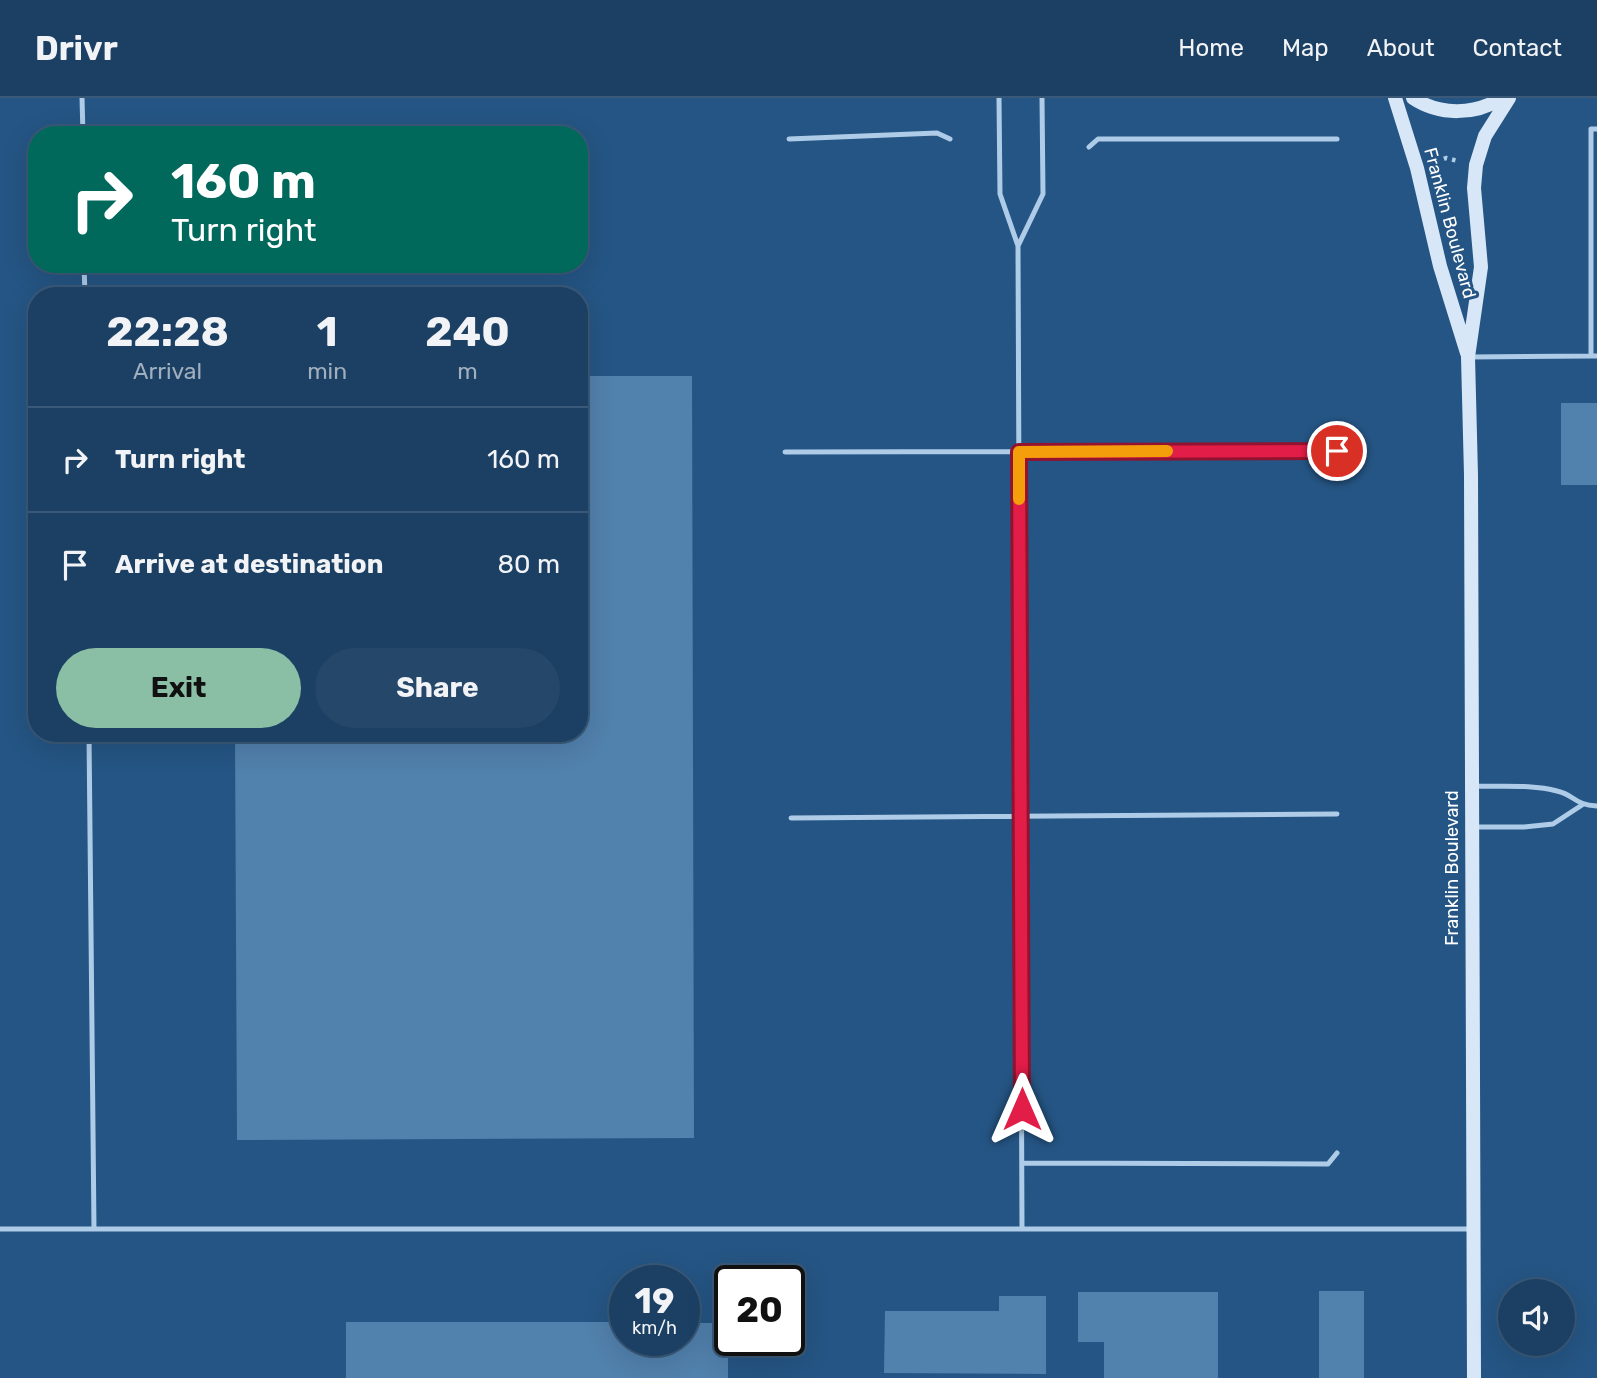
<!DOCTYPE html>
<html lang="en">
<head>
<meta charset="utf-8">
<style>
  :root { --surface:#1c4063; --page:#254769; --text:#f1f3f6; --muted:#a0afbe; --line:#3a5978; --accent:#8abfa5 }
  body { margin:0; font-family:Rubik,sans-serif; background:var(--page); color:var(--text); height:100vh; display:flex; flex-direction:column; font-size:26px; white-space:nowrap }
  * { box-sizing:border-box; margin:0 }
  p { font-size:23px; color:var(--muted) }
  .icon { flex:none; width:38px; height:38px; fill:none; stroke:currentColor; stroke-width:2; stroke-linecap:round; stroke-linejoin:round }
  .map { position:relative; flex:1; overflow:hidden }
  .panel { position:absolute; left:28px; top:189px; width:560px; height:455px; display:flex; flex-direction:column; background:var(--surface); border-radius:28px; box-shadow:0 7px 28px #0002,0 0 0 2px var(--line) }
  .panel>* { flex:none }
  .hud { position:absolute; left:28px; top:28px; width:560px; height:147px; border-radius:28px; box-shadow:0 7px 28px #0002,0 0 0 2px var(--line); background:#00695c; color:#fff; overflow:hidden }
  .tools { position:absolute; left:1498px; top:1181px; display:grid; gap:14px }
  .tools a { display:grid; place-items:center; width:77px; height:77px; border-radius:50%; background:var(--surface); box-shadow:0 7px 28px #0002,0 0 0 2px var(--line); font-size:35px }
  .speed { position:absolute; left:609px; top:1167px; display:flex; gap:14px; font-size:35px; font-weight:700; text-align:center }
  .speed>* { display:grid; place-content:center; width:91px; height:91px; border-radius:50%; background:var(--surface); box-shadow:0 7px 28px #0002,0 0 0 2px var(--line); line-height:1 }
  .speed small { font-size:18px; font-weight:400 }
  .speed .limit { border:4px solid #111; border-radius:10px; background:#fff; color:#111 }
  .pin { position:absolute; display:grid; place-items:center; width:60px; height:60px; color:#fff; margin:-30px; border:4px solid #fff; border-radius:50%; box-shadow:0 2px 7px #0007 }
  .me { position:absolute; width:77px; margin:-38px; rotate:0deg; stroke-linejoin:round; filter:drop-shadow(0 0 5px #0008) }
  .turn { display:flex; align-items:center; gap:24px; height:147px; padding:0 28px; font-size:32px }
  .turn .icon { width:91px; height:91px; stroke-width:2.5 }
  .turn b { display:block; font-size:49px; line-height:60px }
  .eta { display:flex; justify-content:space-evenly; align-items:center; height:119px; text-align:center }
  .eta b { font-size:42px; font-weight:700; line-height:49px }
  .button { display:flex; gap:14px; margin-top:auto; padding:14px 28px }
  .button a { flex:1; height:80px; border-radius:42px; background:var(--accent); color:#111; font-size:28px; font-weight:700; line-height:80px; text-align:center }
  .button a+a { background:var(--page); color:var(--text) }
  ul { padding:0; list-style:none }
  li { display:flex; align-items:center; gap:21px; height:105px; padding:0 28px; border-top:2px solid var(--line) }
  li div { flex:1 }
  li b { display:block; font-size:26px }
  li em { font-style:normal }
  header { display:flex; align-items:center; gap:42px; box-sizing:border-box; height:98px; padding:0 35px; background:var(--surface); border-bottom:2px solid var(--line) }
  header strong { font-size:33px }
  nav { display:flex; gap:38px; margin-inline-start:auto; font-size:24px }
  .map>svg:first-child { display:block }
</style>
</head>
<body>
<header>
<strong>Drivr</strong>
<nav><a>Home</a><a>Map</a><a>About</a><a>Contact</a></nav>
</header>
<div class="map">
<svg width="1597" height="1280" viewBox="0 0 1597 1280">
  <rect width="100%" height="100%" fill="#255584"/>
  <path fill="#5181ad" d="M579,278H692L694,1040L237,1042L235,635H579Z
    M1561,305H1597V387H1561Z
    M1319,1193H1364V1280H1319Z
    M1078,1194H1218V1280H1104V1244H1078Z
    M999,1198H1046V1276L884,1275L885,1213H999Z
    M346,1224H625V1242H684V1225H728V1280H346Z"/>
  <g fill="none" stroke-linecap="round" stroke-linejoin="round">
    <path stroke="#aecce8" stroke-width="4.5" stroke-dasharray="3.5 5" stroke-linecap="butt" d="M1436,64L1446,60L1458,63"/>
    <path stroke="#aecce8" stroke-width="5" d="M82,0L83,37
      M999,0L1000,96L1018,148L1043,96L1042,0
      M1597,31H1591V258H1597
      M789,41L937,35L950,41
      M1089,49L1098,41H1337
      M1018,148L1022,1130
      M84,166L85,198
      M1471,259L1591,258
      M785,354L1337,353
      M89,635L94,1131
      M1475,688C1501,689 1532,686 1557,693C1575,697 1574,707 1597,708
      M791,720L1337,716
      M1474,729H1524L1553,726L1582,707
      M1022,1065L1328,1066L1337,1055
      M0,1131H1471"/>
    <path stroke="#d8e7f7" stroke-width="14" d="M1395,0L1417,70L1440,168L1467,255
      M1413,0C1440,18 1475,17 1502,0
      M1474,1280L1471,377L1468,259L1481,169L1474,90L1476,67L1485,38L1509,0"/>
  </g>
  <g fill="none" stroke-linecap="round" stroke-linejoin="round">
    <g stroke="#92132f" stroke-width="18">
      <path id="route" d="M1022,1011L1019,354L1337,353"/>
    </g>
    <use href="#route" stroke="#e11d48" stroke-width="12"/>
    <path stroke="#f59e0b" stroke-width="12" d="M1019,401V354L1167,353"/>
  </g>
  <g text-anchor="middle" stroke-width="6" stroke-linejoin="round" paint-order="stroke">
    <g font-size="18" fill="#fff" stroke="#255584">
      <text transform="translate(1450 125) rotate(75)" y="6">Franklin Boulevard</text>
      <text transform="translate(1452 770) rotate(-90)" y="6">Franklin Boulevard</text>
    </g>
  </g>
</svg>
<div class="tools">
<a><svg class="icon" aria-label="sound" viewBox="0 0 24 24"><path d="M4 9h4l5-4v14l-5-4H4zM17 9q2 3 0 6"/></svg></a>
</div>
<div class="speed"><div>19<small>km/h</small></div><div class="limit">20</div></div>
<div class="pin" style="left:1337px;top:353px;background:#d93025"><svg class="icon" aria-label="arrive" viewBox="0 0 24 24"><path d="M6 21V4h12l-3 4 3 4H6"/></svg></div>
<svg class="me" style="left:1022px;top:1011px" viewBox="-20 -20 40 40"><path d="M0-17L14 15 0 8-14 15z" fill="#e11d48" stroke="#fff" stroke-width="4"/></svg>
<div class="hud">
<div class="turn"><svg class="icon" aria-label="right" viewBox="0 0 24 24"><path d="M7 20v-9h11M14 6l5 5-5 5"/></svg><div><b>160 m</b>Turn right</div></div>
</div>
<section class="panel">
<div class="eta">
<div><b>22:28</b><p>Arrival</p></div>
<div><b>1</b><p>min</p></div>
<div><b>240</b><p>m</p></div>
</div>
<ul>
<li><svg class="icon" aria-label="right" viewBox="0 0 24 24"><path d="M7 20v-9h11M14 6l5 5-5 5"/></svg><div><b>Turn right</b></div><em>160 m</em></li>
<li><svg class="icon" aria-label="arrive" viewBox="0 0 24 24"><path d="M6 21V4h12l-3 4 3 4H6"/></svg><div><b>Arrive at destination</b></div><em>80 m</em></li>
</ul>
<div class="button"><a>Exit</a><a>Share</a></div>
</section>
</div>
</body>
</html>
